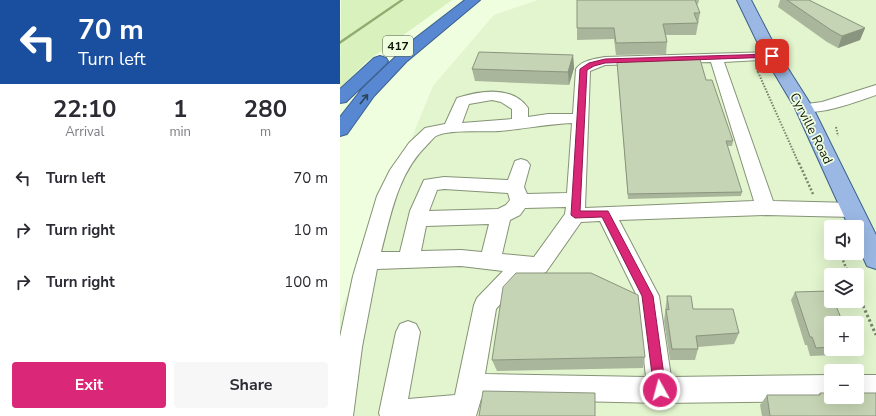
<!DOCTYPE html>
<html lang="en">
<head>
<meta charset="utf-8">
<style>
  :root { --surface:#fff; --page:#f7f7f7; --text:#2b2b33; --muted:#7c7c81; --accent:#db2777 }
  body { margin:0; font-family:"Nunito Sans",sans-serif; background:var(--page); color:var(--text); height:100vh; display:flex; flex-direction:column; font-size:15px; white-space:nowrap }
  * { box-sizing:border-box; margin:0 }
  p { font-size:13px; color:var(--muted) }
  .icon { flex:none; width:22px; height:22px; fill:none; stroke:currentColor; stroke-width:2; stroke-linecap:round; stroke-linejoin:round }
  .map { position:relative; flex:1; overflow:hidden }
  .details { display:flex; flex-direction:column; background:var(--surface); width:340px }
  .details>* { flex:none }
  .guide { background:#1a4fa0; color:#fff; overflow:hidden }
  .tools { position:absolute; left:484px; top:220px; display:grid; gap:8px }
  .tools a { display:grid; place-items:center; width:40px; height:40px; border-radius:4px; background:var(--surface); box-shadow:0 4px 16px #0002; font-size:20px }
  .pin { position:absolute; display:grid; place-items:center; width:34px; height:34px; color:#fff; margin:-17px; border-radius:8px; box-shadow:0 2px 6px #0006 }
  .me { position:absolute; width:44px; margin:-22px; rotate:353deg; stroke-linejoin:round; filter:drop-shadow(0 0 3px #0008) }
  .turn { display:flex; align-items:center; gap:14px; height:84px; padding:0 12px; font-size:18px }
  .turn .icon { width:52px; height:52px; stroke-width:2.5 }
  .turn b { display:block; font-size:28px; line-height:34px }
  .eta { display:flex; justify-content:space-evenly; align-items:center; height:68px; text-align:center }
  .eta b { font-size:24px; font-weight:700; line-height:28px }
  .cta { display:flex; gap:8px; margin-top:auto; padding:8px 12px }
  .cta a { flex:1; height:46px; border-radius:4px; background:var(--accent); color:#fff; font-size:16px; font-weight:700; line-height:46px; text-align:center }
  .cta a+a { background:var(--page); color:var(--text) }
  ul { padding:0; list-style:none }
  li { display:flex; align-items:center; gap:12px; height:52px; padding:0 12px }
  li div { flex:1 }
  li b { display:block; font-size:15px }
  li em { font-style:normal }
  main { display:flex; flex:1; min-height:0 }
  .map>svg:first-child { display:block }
</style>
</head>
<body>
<main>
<section class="details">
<div class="guide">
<div class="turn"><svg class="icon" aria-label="left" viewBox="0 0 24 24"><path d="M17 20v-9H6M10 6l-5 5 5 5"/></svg><div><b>70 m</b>Turn left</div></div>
</div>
<div class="eta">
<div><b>22:10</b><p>Arrival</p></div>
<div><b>1</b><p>min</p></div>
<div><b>280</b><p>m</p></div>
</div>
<ul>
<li><svg class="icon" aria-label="left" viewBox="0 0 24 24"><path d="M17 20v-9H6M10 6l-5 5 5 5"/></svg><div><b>Turn left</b></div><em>70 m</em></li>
<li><svg class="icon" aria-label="right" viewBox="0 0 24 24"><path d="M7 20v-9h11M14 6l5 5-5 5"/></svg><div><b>Turn right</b></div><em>10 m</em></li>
<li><svg class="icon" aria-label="right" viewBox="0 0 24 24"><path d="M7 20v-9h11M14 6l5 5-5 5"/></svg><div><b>Turn right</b></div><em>100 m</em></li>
</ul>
<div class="cta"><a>Exit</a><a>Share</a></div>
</section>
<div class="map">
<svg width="536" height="416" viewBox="0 0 536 416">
  <rect width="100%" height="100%" fill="#effede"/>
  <path fill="#e2f5ce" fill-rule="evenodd" d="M198,0H536V416H0V313L93,86L154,15ZM491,227H517V253H491ZM491,275H517V301H491ZM491,323H517V349H491ZM491,371H517V397H491Z"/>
  <path fill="#d9f1bd" d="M1,0H112L26,62L0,88Z"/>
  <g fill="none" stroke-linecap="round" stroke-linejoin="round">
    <path fill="#91ac71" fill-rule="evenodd" d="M60,0H64L0,44V41Z"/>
    <g stroke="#859376" stroke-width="2">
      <path id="minor" d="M432,52L437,53L439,56L437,59L384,62L433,201L513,203L520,205L523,210L520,215L513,217L426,215L279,220L319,296L331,377L491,375V397H500L491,401L320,403L141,399L136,416H40L39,413L56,332L60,324L68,321L76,324L80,332L68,399L115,395L134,305L137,298L163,271L121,266L37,269L22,347L13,416H0V337L13,276L37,196L50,170L69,143L85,128L105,124L117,98C139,91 172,85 188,108V117L208,114H233L236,69C242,60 255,59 265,57ZM371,62L414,201L245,208L250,71L265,65ZM152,100L161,102L172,109V119L122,123L129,104ZM232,123L227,193L187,194L184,187L190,165L187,161L181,159L175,161L168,180L104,177L84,180L70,211L60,252H41C51,214 58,173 87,145C90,142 93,138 96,136C108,129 144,132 160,131C184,129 207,124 232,123ZM104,189L168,193L170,200L166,205L158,209L89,211L97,190ZM226,207L225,214L194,257L162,254L170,220L180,215L185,208ZM260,221L297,296L306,377L145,374L156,309L179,283L206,272L241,222ZM149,224L142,252L121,250L81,251L86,226Z
        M536,85V95C516,102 479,116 459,111L456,108L459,105L482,102Z
        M517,375H536V401H517L508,397H517Z"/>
    </g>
    <g stroke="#3e608c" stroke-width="2">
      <path id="major" d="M397,0H411L440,56L473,108L536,235V269L527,266L517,244V227H509L455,108L424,56Z"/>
    </g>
    <g stroke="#3e608c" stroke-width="2">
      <path id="highway" d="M125,0H140L66,62L34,96L7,134L0,136V117L22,89L73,40Z
        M40,56L46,58L48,61L46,64L6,102L0,103V89L34,58Z"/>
    </g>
    <path stroke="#78816d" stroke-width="1.5" stroke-dasharray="1.5 1.5" stroke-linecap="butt" d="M416,68L418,73"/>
    <path stroke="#78816d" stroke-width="2" stroke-dasharray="1.5 1.5" stroke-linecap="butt" d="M418,72L459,164
      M496,127L498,136"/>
    <path stroke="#78816d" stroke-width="2.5" stroke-dasharray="2 2" stroke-linecap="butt" d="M459,163L473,194
      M487,224L491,234
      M500,253L509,275"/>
    <path stroke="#78816d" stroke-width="3" stroke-dasharray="2.5 2.5" stroke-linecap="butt" d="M517,292L536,335"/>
    <use href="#minor" fill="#fff" fill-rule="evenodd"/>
    <use href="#major" fill="#9ab8e3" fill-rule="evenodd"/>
    <use href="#highway" fill="#5788d1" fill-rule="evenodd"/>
  </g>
  <path fill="#a9b69b" d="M237,0H359L358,4H357L360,13L356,35H326L327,42L326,54L276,55L274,39L237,40Z
    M440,0H469L525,28L520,40L498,48L487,42L438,7Z
    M233,55L234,68L229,85L135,81L132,69Z
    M277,62L366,80L393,141L392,146H387L402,192L401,196L288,199Z
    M455,292L491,323V349H500L496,355L470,356L467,345H465L451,300Z
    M327,296L399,333L394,344L358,347V349L355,360H330L324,321Z
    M305,357L303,368L157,371L152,360Z
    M480,393L536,416H422L420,405L427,395H478Z"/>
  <path fill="#8a947e" d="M525,28L520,40L498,48L502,36Z
    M233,55L234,68L229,85L228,72Z"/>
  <path fill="#c5d4b4" stroke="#8a947e" d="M237,0H355L360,13H354L358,23L323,24L327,42L276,43L274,28H237Z
    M447,0H469L525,28L502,36L491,30Z
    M139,52L233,55L228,72L132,69Z
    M360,59L366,80H372L393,141H386L402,192L288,194L277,62Z
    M176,273H251L298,295L305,357L152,360L163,287Z
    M490,291L491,294V301H494L503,323H491V347L476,348L472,337H470L455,292Z
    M327,296H351L353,309H393L399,333L356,336L358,349H332L326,309L329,310Z
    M143,391L255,393V416H139Z
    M480,393H491V397H517V393H536V416H430L427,395H480Z"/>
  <defs><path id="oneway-shaft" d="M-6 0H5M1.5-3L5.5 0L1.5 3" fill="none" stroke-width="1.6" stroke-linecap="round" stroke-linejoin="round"/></defs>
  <use stroke="#2d445a" href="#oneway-shaft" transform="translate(24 99) rotate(-51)"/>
  <path fill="#db2777" stroke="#8e194d" d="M432,54L435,56V57L265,63L254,66L247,70L240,211H268L313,296L326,390L324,394L320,396L315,394L314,390L302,296L262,217L235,218L231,215L240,69L249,63L265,59Z"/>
  <g text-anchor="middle" stroke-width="3.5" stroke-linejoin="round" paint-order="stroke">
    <rect fill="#effede" stroke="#545c4a" stroke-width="1" x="43" y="36" width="30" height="20" rx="3"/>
    <g font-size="12" font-weight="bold" fill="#11160b">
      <text x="58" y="50">417</text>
    </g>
    <g font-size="13" fill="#11160b" stroke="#effede">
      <text transform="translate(472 128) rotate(63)" y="5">Cyrville Road</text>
    </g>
  </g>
</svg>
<div class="tools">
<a><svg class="icon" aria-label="sound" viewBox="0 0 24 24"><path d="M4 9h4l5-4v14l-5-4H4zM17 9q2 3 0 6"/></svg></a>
<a><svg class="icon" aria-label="layers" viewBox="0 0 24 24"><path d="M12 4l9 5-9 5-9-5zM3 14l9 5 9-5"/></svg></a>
<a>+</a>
<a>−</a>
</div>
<div class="pin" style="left:432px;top:56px;background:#d93025"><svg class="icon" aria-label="arrive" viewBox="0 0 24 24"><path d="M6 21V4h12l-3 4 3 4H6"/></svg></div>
<svg class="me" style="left:320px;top:390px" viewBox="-20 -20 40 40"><circle r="17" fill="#db2777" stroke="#fff" stroke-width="3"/><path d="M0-11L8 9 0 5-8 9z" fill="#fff"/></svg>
</div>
</main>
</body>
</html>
